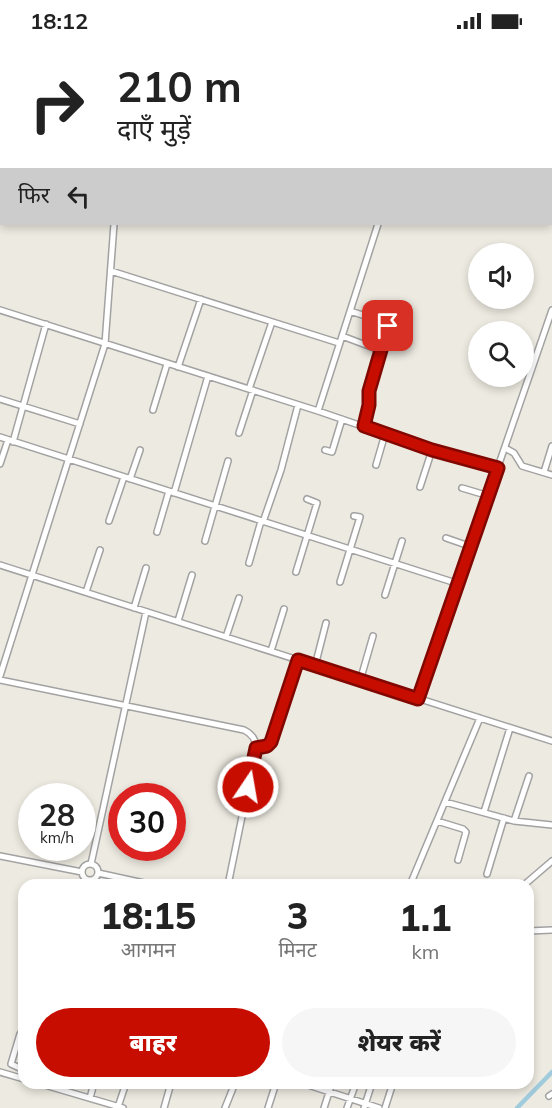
<!DOCTYPE html>
<html lang="hi">
<head>
<meta charset="utf-8">
<style>
  :root { --surface:#fff; --page:#f6f6f6; --text:#222; --muted:#767676; --accent:#c70c00 }
  body { margin:0; font-family:Mulish,"Noto Sans Devanagari",sans-serif; background:var(--page); color:var(--text); height:100vh; display:flex; flex-direction:column; font-size:22px; white-space:nowrap }
  * { box-sizing:border-box; margin:0 }
  p { font-size:20px; color:var(--muted) }
  .icon { flex:none; width:33px; height:33px; fill:none; stroke:currentColor; stroke-width:2; stroke-linecap:round; stroke-linejoin:round }
  .map { position:relative; flex:1; overflow:hidden }
  .drawer { position:absolute; left:18px; top:837px; width:516px; height:210px; display:flex; flex-direction:column; background:var(--surface); border-radius:18px; box-shadow:0 3px 9px #0003 }
  .drawer>* { flex:none }
  .banner { position:absolute; left:0px; top:0px; width:552px; height:183px; box-shadow:0 3px 9px #0003; background:#fff; color:var(--text); overflow:hidden }
  .fabs { position:absolute; left:468px; top:201px; display:grid; gap:12px }
  .fabs a { display:grid; place-items:center; width:66px; height:66px; border-radius:50%; background:var(--surface); box-shadow:0 3px 9px #0003; font-size:30px }
  .speed { position:absolute; left:18px; top:741px; display:flex; gap:12px; font-size:30px; font-weight:700; text-align:center }
  .speed>* { display:grid; place-content:center; width:78px; height:78px; border-radius:50%; background:var(--surface); box-shadow:0 3px 9px #0003; line-height:1 }
  .speed small { font-size:15px; font-weight:400 }
  .speed .limit { border:9px solid #d22; background:#fff; color:#111 }
  .pin { position:absolute; display:grid; place-items:center; width:51px; height:51px; color:#fff; margin:-26px; border-radius:12px; box-shadow:0 3px 9px #0006 }
  .me { position:absolute; width:66px; margin:-33px; rotate:12deg; stroke-linejoin:round; filter:drop-shadow(0 0 4px #0008) }
  .turn { display:flex; align-items:center; gap:21px; height:126px; padding:0 18px; font-size:27px }
  .turn .icon { width:78px; height:78px; stroke-width:2.5 }
  .turn b { display:block; font-size:42px; line-height:51px }
  .then { display:flex; align-items:center; height:57px; padding:0 18px; background:#0003; gap:12px; font-size:22px }
  .eta { display:flex; justify-content:space-evenly; align-items:center; height:102px; text-align:center }
  .eta b { font-size:36px; font-weight:800; line-height:42px }
  .cta { display:flex; gap:12px; margin-top:auto; padding:12px 18px }
  .cta a { flex:1; height:69px; border-radius:36px; background:var(--accent); color:#fff; font-size:24px; font-weight:800; line-height:69px; text-align:center }
  .cta a+a { background:var(--page); color:var(--text) }
  .status { display:flex; justify-content:space-between; align-items:center; height:42px; padding:0 30px; background:var(--surface); direction:ltr }
  .status svg { height:16px; fill:currentColor }
  .map>svg:first-child { display:block }
</style>
</head>
<body>
<div class="status"><b>18:12</b><svg viewBox="0 0 49 12"><path d="M0 12V9h3v3zM5 12V6h3v6zM10 12V3h3v9zM15 12V0h3v12zM26 1h20v11H26zM47 4h2v5h-2z"/></svg></div>
<div class="map">
<svg width="552" height="1066" viewBox="0 0 552 1066">
  <rect width="100%" height="100%" fill="#edeae1"/>
  <g fill="none" stroke-linecap="round" stroke-linejoin="round">
    <path stroke="#a0cbdc" stroke-width="4.5" d="M517,1066L552,1030"/>
    <g stroke="#a2a2a2" stroke-width="8">
      <path id="minor" d="M508,0V2
        M13,2L16,0
        M367,2L371,0
        M0,7H2
        M550,24H552
        M0,169H2
        M111,229L339,301
        M0,268L318,369L432,408L498,426
        M350,269L384,280L388,284L369,349V363L364,385
        M342,294L382,309
        M178,325L201,257
        M249,347L272,280
        M0,357L80,382
        M153,368L167,322
        M318,369L378,182
        M239,391L253,348
        M0,395L459,542
        M13,400L46,282
        M505,406L514,411L522,424L552,433
        M325,408L332,410L342,377
        M0,422L8,398
        M376,423L385,392
        M544,430L552,404
        M130,437L140,408
        M420,445L432,408
        M462,446L489,454
        M174,451L208,334
        M109,479L124,435
        M263,480L281,428L298,363
        M157,490L169,449
        M446,496L472,505
        M205,499L228,419
        M249,521L261,479
        M0,523L552,699
        M296,530L317,461L307,457
        M340,540L360,475L354,474
        M86,550L100,508
        M385,553L402,499
        M134,566L146,526
        M178,579L192,533
        M226,595L239,556
        M271,609L284,567
        M315,624L326,581
        M0,634L105,302L114,182
        M0,638L244,688C252,692 256,697 256,706L228,843
        M360,639L373,594
        M418,657L552,268
        M256,706L267,704L271,700L298,618
        M445,760L514,779L552,783
        M484,770L510,686
        M437,779L463,787L466,790L458,818
        M514,779L529,734
        M0,814L82,830
        M91,822L146,570
        M82 830a8 8 0 1 1 16 0a8 8 0 1 1-16 0Z
        M98,831L153,843
        M487,832L504,776
        M410,843L480,676
        M524,843L552,819
        M528,889L552,888
        M20,992L11,1022L24,1028
        M0,1030L24,1037
        M38,1041L123,1066
        M302,1041L379,1066
        M549,1054L552,1052
        M90,1056L94,1041
        M118,1065L126,1041
        M164,1066L171,1041
        M225,1066L235,1041
        M268,1066L276,1041
        M324,1066L332,1041
        M347,1066L356,1041
        M364,1066L372,1041
        M385,1066L393,1041"/>
    </g>
    <use href="#minor" stroke="#fff" stroke-width="5"/>
  </g>
  <g fill="none" stroke-linecap="round" stroke-linejoin="round">
    <g stroke="#810800" stroke-width="15">
      <path id="route" d="M248,745L256,706L267,704L271,700L298,618L418,657L498,426L432,408L364,384L369,363V349L388,284"/>
    </g>
    <use href="#route" stroke="#c70c00" stroke-width="10"/>
  </g>
</svg>
<div class="fabs">
<a><svg class="icon" aria-label="sound" viewBox="0 0 24 24"><path d="M4 9h4l5-4v14l-5-4H4zM17 9q2 3 0 6"/></svg></a>
<a><svg class="icon" aria-label="search" viewBox="0 0 24 24"><circle cx="10" cy="10" r="6"/><path d="M15 15l6 6"/></svg></a>
</div>
<div class="speed"><div>28<small>km/h</small></div><div class="limit">30</div></div>
<div class="pin" style="left:388px;top:284px;background:#d93025"><svg class="icon" aria-label="arrive" viewBox="0 0 24 24"><path d="M6 21V4h12l-3 4 3 4H6"/></svg></div>
<svg class="me" style="left:248px;top:745px" viewBox="-20 -20 40 40"><circle r="17" fill="#c70c00" stroke="#fff" stroke-width="3"/><path d="M0-11L8 9 0 5-8 9z" fill="#fff"/></svg>
<div class="banner">
<div class="turn"><svg class="icon" aria-label="right" viewBox="0 0 24 24"><path d="M7 20v-9h11M14 6l5 5-5 5"/></svg><div><b>210 m</b>दाएँ मुड़ें</div></div>
<div class="then">फिर<svg class="icon" aria-label="left" viewBox="0 0 24 24"><path d="M17 20v-9H6M10 6l-5 5 5 5"/></svg></div>
</div>
<section class="drawer">
<div class="eta">
<div><b>18:15</b><p>आगमन</p></div>
<div><b>3</b><p>मिनट</p></div>
<div><b>1.1</b><p>km</p></div>
</div>
<div class="cta"><a>बाहर</a><a>शेयर करें</a></div>
</section>
</div>
</body>
</html>
